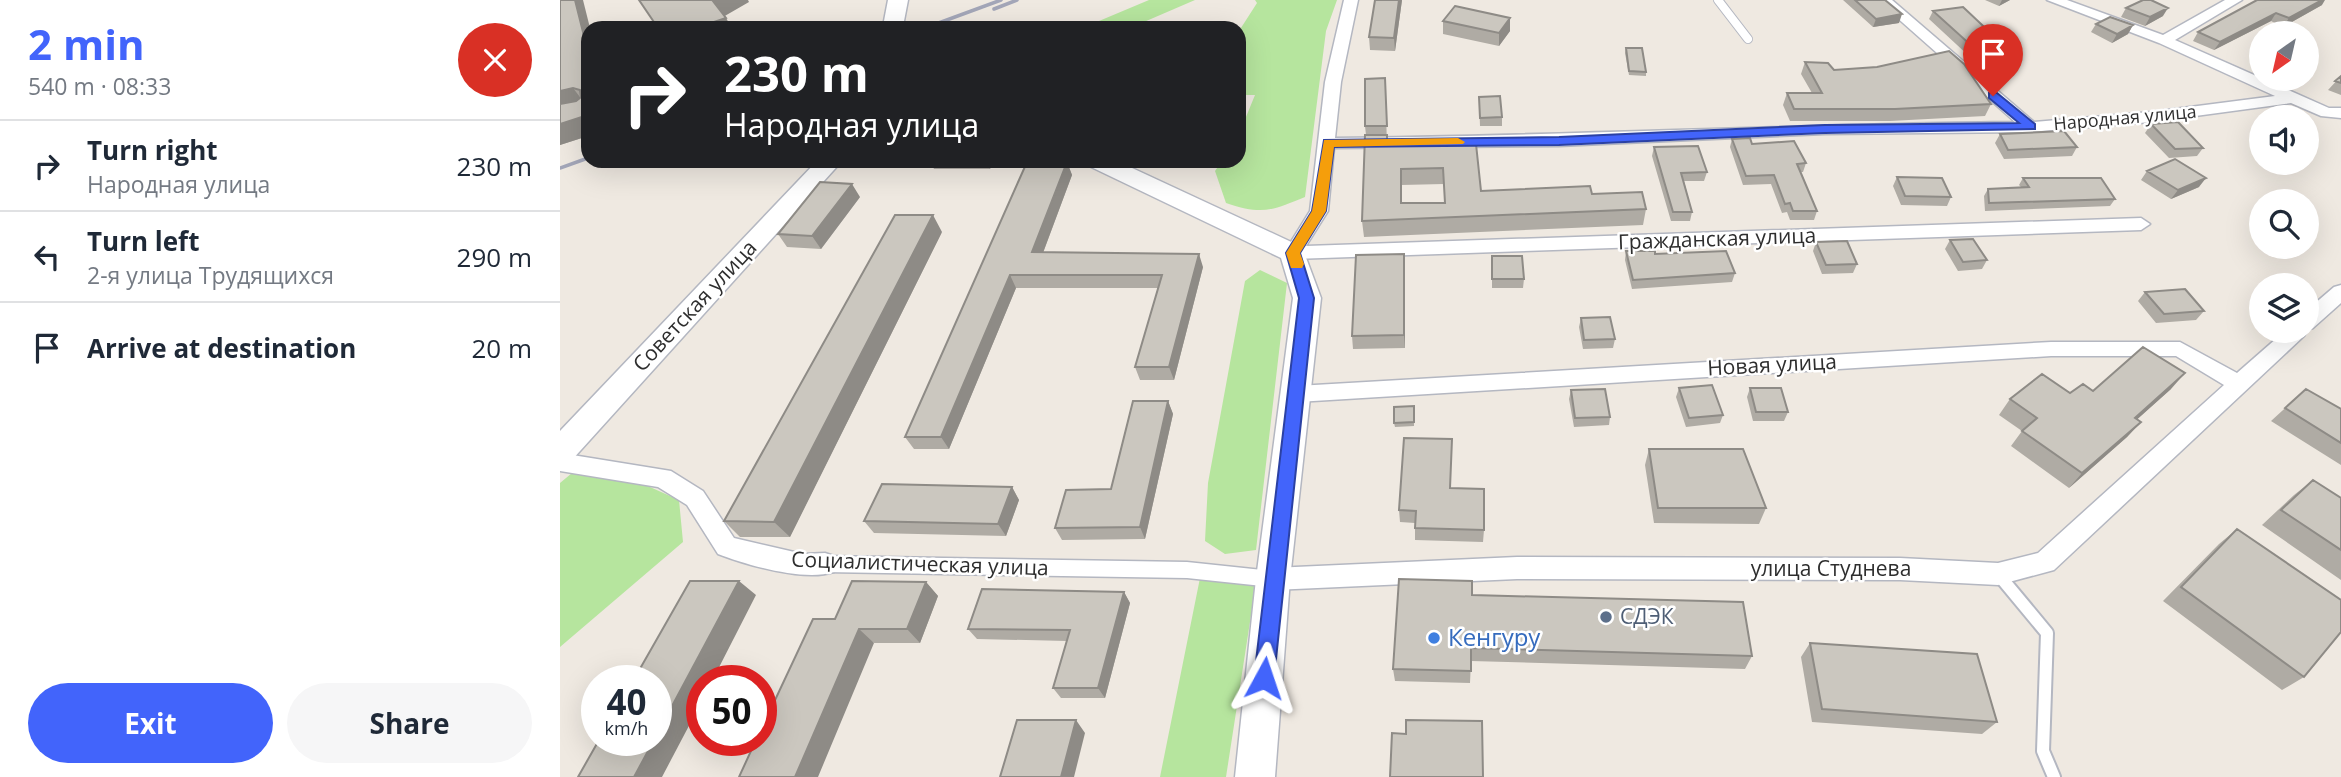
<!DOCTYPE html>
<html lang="en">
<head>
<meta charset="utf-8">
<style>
  :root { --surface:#fff; --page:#f6f6f7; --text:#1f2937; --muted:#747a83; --line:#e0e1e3; --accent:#4264fb }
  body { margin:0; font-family:"Open Sans",sans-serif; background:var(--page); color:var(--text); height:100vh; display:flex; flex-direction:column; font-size:26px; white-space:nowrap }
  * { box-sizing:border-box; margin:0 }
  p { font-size:23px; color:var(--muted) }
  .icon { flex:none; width:38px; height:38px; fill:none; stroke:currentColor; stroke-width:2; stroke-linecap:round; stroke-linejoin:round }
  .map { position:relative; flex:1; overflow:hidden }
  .drawer { display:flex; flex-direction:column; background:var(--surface); width:560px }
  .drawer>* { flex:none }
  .banner { position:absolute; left:21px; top:21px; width:665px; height:147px; border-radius:21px; box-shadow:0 7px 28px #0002; background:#202124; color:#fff; overflow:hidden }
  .needle { width:46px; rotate:214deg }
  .controls { position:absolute; left:1689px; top:21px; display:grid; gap:14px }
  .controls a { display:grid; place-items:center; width:70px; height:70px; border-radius:50%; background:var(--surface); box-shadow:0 7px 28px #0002; font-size:35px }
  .speed { position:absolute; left:21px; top:665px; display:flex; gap:14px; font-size:35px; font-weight:700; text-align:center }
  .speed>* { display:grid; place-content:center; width:91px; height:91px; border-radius:50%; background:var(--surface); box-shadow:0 7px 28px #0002; line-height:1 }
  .speed small { font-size:18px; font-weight:400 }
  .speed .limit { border:10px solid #d22; background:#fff; color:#111 }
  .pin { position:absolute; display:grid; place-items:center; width:60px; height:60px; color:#fff; margin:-72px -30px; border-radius:50% 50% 50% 0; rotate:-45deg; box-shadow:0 0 7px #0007 }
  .pin .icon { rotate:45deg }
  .me { position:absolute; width:77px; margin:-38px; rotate:5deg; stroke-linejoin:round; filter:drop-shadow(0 0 5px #0008) }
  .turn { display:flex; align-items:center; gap:24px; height:147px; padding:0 28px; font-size:32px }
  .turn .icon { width:91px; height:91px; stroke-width:2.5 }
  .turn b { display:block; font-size:49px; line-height:60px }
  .round { display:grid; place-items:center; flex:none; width:74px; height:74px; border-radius:37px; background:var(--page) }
  .summary { display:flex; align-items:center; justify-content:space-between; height:119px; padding:0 28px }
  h1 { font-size:42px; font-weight:700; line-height:52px; color:var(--accent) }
  .cta { display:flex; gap:14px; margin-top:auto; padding:14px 28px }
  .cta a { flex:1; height:80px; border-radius:42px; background:var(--accent); color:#fff; font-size:28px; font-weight:700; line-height:80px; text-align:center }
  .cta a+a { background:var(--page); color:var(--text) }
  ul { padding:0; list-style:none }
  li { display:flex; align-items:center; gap:21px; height:91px; padding:0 28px; border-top:2px solid var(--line) }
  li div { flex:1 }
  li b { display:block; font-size:26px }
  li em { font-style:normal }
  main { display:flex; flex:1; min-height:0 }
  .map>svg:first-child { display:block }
</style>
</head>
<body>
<main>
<section class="drawer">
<div class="summary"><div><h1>2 min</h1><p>540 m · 08:33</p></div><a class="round" style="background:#d93025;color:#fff"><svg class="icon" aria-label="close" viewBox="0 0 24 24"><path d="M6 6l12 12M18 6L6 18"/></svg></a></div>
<ul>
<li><svg class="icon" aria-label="right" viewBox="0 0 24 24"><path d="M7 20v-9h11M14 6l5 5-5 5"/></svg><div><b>Turn right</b><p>Народная улица</p></div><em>230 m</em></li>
<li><svg class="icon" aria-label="left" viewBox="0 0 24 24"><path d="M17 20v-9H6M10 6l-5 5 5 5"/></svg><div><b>Turn left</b><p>2-я улица Трудящихся</p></div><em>290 m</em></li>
<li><svg class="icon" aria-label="arrive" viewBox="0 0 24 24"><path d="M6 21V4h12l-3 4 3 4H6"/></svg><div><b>Arrive at destination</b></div><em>20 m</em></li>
</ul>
<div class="cta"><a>Exit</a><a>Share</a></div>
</section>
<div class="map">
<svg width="1781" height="777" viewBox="0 0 1781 777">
  <rect width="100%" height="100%" fill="#efe9e1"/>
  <path fill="#b6e59e" d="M589,0H635L570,28H543L539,21Z
    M695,0H777L766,31L745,197C711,211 702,215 666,203L655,171L662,161H679V134L695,95H679V31L697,3Z
    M700,270L727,283L696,550L665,554L645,541L648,483L685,281Z
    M12,473L81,483L119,500L123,542L0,647V483Z
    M640,578L696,583L666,777H600Z"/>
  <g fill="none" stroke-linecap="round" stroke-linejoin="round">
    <g stroke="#b4b7c1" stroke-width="10">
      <path id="service-far1" d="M1158,0L1188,39"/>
    </g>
    <g stroke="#b4b7c1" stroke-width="16">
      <path id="service" d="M1438,574L1487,633L1483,751L1494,777"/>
    </g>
    <g stroke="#b4b7c1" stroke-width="3">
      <path id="pedestrian" d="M265,556L627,562L713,571L719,573L722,579L719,585L713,587L627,578L265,572L259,570L256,564L259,558Z"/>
    </g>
    <g stroke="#b4b7c1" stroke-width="3">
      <path id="minor" d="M784,0H798L781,82L775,138C1002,136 1228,124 1455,122L1317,0H1332L1474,122L1591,112L1715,96L1599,43L1487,0H1507L1603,35L1665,0H1682L1615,40L1769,108H1781V118L1761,116L1731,103L1591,122L1470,132L1265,134L999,146L774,148L768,211L746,246L1581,218L1590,224L1581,230L733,259L724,253L750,211L765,82Z
        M1781,285V303L1753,328L1746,330V311L1774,287Z
        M1746,330L1747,331L1744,336L1494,570L1438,585L1340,580L957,579L713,590L704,587L701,579L704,571L713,568L957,557L1340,558L1438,563L1478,553L1664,385L1616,356H1491L737,402L730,400L726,394L730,388L737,386L1491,342H1620L1677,373L1725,331Z
        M0,453L111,471L143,491L174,538L243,554L265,553L274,556L277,564L274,572C244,582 187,565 158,554L127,505L98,487L0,471Z"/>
    </g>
    <g stroke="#b4b7c1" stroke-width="3">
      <path id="secondary" d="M328,0H348L344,21L349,28H329L324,21Z
        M257,161H282L11,461L0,465V431Z
        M525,161H557L742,247L761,298L730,579L715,777H675L696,579L733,298L721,258L529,166Z"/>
    </g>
    <use href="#service-far1" stroke="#fff" stroke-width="8"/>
    <use href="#service" stroke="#fff" stroke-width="12"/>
    <use href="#pedestrian" fill="#fff" fill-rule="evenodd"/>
    <use href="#minor" fill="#fff" fill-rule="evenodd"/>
    <use href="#secondary" fill="#fff" fill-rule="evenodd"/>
    <path stroke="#a3a6b8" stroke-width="3.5" d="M434,9L457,0
      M365,28L441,0
      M0,168L28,158"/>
  </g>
  <path fill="#afaba4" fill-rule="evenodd" d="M0,0L28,28V136L0,145Z
    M842,0L835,51L810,50L809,37Z
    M1283,0H1325L1339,23L1313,27Z
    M1425,0H1450L1439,6Z
    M1697,0L1762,5L1723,27L1711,21L1654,50L1633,41L1638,32Z
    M1566,8L1603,16L1585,26L1561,17Z
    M1373,11L1434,42L1432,53L1410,57L1369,19Z
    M883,21L950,31L939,46L883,34Z
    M1536,24L1573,25L1568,34L1552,43L1531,32Z
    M1066,48L1086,72V76L1069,75L1065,53Z
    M1245,62L1274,70L1431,104L1425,116L1330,121H1230L1223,105L1227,93H1252L1241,74Z
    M1781,76V95L1768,90Z
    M825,78L827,146L916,144L921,191L1032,194L1086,209L1083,225L804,237L802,221L806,135L805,126ZM884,184V203H842L841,185Z
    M919,97L942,117V126H920Z
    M1591,124L1643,148L1637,156L1609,158L1585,133Z
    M1440,134L1517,147L1512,156L1444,159L1435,143Z
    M1172,139L1192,144L1246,163L1243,172H1241L1257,211L1254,220H1230L1227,212L1222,213L1211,184L1183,185L1170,147Z
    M1094,147L1147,172L1144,181H1124L1132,212L1130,221H1111L1092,156Z
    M370,161H433L430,169H374Z
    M507,162L512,175L483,253L643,267L614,380H580L575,367L598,288H456L389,449H354L345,437Z
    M1587,171L1639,187L1611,199L1581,180Z
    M1337,177L1391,197L1387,206L1341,205L1333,186Z
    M1463,178L1555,199L1550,206L1425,211L1424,196L1428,189L1461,187L1459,185Z
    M300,197L261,249L227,247L218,234Z
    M382,232L230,537H180L164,521Z
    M1390,240L1427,260L1422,269L1398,271L1385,249Z
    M1256,242L1297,264L1293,273L1262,274L1253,251Z
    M1066,251L1095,254L1175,273L1172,282L1072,289L1065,260Z
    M932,256L964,279L963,288H932Z
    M845,267V348L793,349L792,336Z
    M1585,292L1644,311L1636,320L1596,323L1578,301Z
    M1021,318L1055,339L1053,348L1023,349L1019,327Z
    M1119,388L1163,415L1160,423L1126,427L1116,397Z
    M1190,388L1228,412L1224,421H1193L1187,397Z
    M1611,389L1577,419L1581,422L1567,437L1509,488L1451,446L1462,431L1439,415L1450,399L1533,391Z
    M1746,389L1781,409V465L1711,421Z
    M1011,390L1050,417L1049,425L1014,427L1009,399Z
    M608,401L613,414L585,539L502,540L495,528L551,489Z
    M854,406V426L835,427L834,423Z
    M1089,449L1206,508L1199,524L1094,523L1085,465Z
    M1753,480L1781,498V580L1702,525L1734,495Z
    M452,487L459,500L446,536L314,533L304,521Z
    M891,488L924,530L923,542L855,540V523L840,522L839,510Z
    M1677,529L1744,677L1722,690L1603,601L1659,544Z
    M366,582L378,596L360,643H314L275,619Z
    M564,592L570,603L545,698H501L493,688L507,641L417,639L408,629Z
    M912,595L1192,656L1185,669L911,661L910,683L835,681L833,669Z
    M1250,643L1437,722L1422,734L1252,722L1241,657Z"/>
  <path fill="#8e8b86" d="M15,0H23L30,28H28V52Z
    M154,0H188L189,2L163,17L153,1Z
    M839,0H842L835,51L834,38Z
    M1442,0H1450L1439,6Z
    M1762,0H1765L1762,5L1723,27L1729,18Z
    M1608,8L1603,16L1585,26L1590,17Z
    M1716,13L1711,21L1654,50L1660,42Z
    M1342,14L1339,23L1313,27L1316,19Z
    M166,18L172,28H136Z
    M950,18V31L939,46V33Z
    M1573,25L1568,34L1552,43L1557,34Z
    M1436,38L1433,45L1437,44L1432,53L1410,57L1414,48L1430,39Z
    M13,88L26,105L0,111V91Z
    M28,115V136L0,145V124Z
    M426,161H433L430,169Z
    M507,162L512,175L478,266L472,252Z
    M1646,178L1639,187L1611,199L1618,190Z
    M292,184L300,197L261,249L252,236Z
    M373,215L382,232L230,537L214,522Z
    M639,254L643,267L614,380L609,367Z
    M844,254L845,267V348L844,335Z
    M450,275L456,288L389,449L381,437Z
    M1625,373L1611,389L1562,433L1575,418Z
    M608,401L613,414L585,539L580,527Z
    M1581,422L1567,437L1509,488L1522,473Z
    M452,487L459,500L446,536L438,524Z
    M179,581L196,595L152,681H142V701L102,777H74L94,740H96V736Z
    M366,582L378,596L360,643L347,629Z
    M564,592L570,603L545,698L538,688Z
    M299,629L314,643L258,777H235Z
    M516,720L525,733L514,777H501Z"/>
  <path fill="#cbc7bf" stroke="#8e8b86" stroke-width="2" fill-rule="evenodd" d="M0,0H15L28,52V115L0,124V104L16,101L21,97L20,90L13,88L0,91Z
    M79,0H154L153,1L166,18L136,28H98Z
    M815,0H839L834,38L809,37Z
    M1295,0H1325L1342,14L1316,19Z
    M1583,0H1591L1608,8L1590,17L1566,8Z
    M1697,0H1762L1729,18L1716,13L1660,42L1638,32Z
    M895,6L950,18L939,33L883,21Z
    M1403,7L1436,38L1430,39L1437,44L1414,48L1373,11Z
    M1550,17L1573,25L1557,34L1536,24Z
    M1066,48H1082L1086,72L1069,71Z
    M1389,51L1404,64L1431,104L1335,109H1234L1227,93H1262L1245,62L1268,63L1274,70L1317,67Z
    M1781,76V83L1775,81Z
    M825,78L827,126H805V79Z
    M940,96L942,117L920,118L919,97Z
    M1618,122L1643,148L1615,149L1591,124Z
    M1504,131L1517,147L1448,150L1440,134Z
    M805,135H827V146L916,144L921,191L1030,186L1032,194L1082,192L1086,209L802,221ZM883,168L885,203H841V169Z
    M1190,138L1192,144L1234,141L1246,163L1237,164L1257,211H1233L1230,203L1225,204L1214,175L1186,176L1172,139Z
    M1138,146L1147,172L1121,173L1132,212H1113L1094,147Z
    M1615,159L1646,178L1618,190L1587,171Z
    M467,162H507L472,252L639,254L609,367H575L602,275H450L381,437H345Z
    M1337,177L1382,178L1391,197L1345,196Z
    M1463,178H1541L1555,199L1429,203L1428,189L1469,187Z
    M260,182L292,184L252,236L218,234Z
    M335,215H373L214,522L164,521Z
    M1413,239L1427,260L1403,262L1390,240Z
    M1287,241L1297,264L1266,265L1256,242Z
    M1066,251H1095V254L1166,251L1175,273L1073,280Z
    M844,254V335L792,336L796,255Z
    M932,256H962L964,279H932Z
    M1625,289L1644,311L1604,314L1585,292Z
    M1050,317L1055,339L1024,340L1021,318Z
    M1583,347L1625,373L1575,418L1581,422L1522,473L1462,431L1477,418L1450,399L1482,374L1510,393L1523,384L1533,391Z
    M1152,385L1163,415L1129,418L1119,388Z
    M1190,388H1221L1228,412H1196Z
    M1045,389L1050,417L1015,418L1011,390Z
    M1746,389L1781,409V443L1725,408Z
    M573,401H608L580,527L495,528L506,490L551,489Z
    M854,406V422L834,423V407Z
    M844,438L892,439L890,488L924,489V530L855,528L856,511L839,510Z
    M1089,449H1183L1206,508H1098Z
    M1753,480L1781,498V550L1721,510Z
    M322,484L452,487L438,524L304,521Z
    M1677,529L1781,600V632L1744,677L1621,587Z
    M839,579L912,581V595L1183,602L1192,656L911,648V671L833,669Z
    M130,581H179L96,736V681H73Z
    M292,581L366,582L347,629H299L235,777H179L196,740H201V730L253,619H275Z
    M422,589L564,592L538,688H493L510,630L408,629Z
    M1250,643L1417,654L1437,722L1262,709Z
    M457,720H516L501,777H440Z
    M846,720L922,721L923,777H830L832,733L846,734Z
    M39,740H94L74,777H18Z"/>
  <path fill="#4264fb" stroke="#2b41a3" stroke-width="2" d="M1429,93H1437L1475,124V129L1265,133L999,145L774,147L766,211L740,253L754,298L714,678L711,685L704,688L697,685L694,678L739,298L726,253L752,211L764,140L999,137L1265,125L1459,123L1429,98Z"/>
  <path fill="#f59e0b" d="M898,138L905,142L903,144L774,147L766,211L740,253L744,264L742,268H731L726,253L752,211L764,140Z"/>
  <circle fill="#5c6f8a" stroke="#fff" stroke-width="2.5" cx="1046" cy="617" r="7"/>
  <circle fill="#3f7fe0" stroke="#fff" stroke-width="2.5" cx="874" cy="638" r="7"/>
  <g text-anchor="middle" stroke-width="5" stroke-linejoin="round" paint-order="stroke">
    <g font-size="18" fill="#2e2e2e" stroke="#fff">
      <text transform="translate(1565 118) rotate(-5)" y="6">Народная улица</text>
    </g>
    <g font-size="21" fill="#2e2e2e" stroke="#fff">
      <text transform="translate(1157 239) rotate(-2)" y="7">Гражданская улица</text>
      <text transform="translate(135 306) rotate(-47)" y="7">Советская улица</text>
      <text transform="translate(1212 365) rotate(-3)" y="7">Новая улица</text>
      <text transform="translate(360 564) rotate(2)" y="7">Социалистическая улица</text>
      <text x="1271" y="576">улица Студнева</text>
    </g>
    <g font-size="21" fill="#4e5e75" stroke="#fff" text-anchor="start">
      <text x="1060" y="624">СДЭК</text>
    </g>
    <g font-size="24" fill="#366cbe" stroke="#fff" text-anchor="start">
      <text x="888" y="646">Кенгуру</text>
    </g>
  </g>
</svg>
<div class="controls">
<a><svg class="needle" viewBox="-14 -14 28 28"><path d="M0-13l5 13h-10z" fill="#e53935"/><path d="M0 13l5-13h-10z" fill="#747a83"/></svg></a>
<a><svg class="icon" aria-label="sound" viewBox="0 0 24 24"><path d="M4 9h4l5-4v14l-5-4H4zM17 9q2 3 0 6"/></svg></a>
<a><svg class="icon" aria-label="search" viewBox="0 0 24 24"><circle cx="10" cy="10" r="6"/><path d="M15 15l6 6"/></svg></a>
<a><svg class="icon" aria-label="layers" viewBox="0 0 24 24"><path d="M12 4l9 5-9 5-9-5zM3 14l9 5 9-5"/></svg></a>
</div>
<div class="speed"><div>40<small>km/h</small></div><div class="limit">50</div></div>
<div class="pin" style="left:1433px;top:96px;background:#d93025"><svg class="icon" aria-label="arrive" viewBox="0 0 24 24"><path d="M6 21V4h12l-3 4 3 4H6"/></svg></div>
<svg class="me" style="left:704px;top:678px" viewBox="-20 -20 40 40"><path d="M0-17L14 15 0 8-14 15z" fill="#4264fb" stroke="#fff" stroke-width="4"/></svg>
<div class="banner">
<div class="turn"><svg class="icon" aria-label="right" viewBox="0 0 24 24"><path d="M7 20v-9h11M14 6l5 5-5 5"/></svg><div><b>230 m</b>Народная улица</div></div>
</div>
</div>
</main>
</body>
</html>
